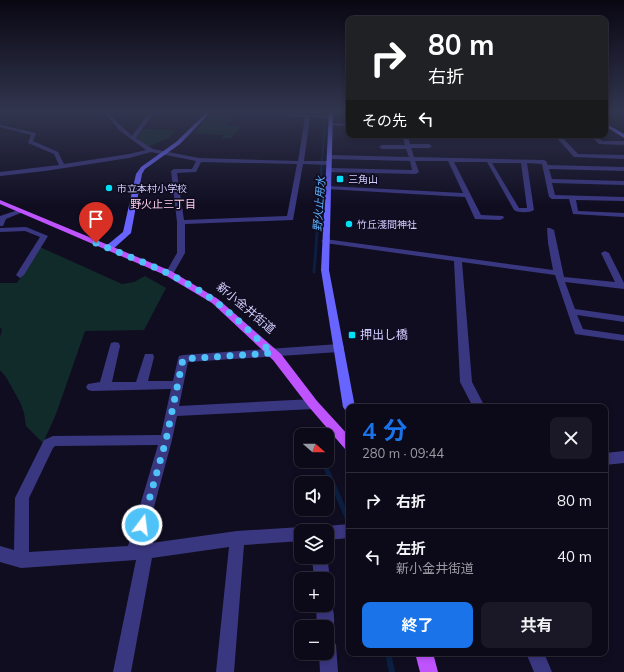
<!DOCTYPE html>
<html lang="ja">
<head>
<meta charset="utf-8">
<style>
  :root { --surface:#0c0a19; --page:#1a1826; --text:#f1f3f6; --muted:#9a9aa2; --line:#2c2b38; --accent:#1a73e8 }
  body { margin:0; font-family:Mulish,"Noto Sans JP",sans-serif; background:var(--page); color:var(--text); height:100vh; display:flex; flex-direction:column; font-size:15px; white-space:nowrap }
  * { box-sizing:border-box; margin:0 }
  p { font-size:13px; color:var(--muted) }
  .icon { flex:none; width:22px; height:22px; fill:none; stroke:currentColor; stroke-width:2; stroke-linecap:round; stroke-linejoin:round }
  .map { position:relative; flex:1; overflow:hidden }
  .side { position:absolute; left:346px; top:404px; width:262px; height:252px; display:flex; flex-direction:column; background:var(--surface); border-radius:8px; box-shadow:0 2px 6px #0003,0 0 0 1px var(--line) }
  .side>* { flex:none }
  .banner { position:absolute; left:346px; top:16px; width:262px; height:122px; border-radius:8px; box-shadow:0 2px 6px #0003,0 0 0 1px var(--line); background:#202124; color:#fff; overflow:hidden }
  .needle { width:26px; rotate:110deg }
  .tools { position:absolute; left:294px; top:428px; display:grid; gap:8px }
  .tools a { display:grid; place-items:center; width:40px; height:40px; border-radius:8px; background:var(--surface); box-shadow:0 2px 6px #0003,0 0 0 1px var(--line); font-size:20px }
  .pin { position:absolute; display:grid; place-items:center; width:34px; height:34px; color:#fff; margin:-41px -17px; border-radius:50% 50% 50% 0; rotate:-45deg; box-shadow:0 0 4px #0007 }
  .pin .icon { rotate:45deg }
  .me { position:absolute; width:44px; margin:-22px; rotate:15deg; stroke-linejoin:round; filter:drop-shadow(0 0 3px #0008) }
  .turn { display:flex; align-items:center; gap:14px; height:84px; padding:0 16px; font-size:18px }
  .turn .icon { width:52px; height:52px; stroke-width:2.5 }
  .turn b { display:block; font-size:28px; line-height:34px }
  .then { display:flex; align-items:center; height:38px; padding:0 16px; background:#0003; gap:8px; font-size:15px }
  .round { display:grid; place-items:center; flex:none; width:42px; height:42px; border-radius:8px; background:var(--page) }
  .headline { display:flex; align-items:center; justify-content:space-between; height:68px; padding:0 16px }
  h1 { font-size:24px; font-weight:700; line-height:30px; color:var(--accent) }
  .cta { display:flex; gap:8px; margin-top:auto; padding:8px 16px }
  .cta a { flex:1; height:46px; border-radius:8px; background:var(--accent); color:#fff; font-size:16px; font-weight:700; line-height:46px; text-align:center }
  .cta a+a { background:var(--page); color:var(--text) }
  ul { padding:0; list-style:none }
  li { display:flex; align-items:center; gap:12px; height:56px; padding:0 16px; border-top:1px solid var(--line) }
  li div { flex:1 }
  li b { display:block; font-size:15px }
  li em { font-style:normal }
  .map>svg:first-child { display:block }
</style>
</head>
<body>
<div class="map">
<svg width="624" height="672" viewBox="0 0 624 672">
  <rect width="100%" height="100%" fill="#100d21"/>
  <path fill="#102b2a" d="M214,112L236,113L227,125L242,126L231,138L222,139L224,135L194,133Z
    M143,129L175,130L169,138L148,147L136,137Z
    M40,247L122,284L134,282L145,276L166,288L144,330L85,331L56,414L43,443L26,426L24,413L20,402L6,377L0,370V337L2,329L0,328V283H17Z"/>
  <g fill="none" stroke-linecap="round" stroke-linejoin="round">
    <path stroke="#0b1f42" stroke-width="2" d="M322,160L326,112"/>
    <path stroke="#0b1f42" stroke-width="2.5" d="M318,221L322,159"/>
    <path stroke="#0b1f42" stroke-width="3" d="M314,272L318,220"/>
    <path stroke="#0b1f42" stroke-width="5" d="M323,461L347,517"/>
    <path stroke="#0b1f42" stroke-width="6" d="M347,516L349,521
      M388,653L392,672"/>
    <path fill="#3a3781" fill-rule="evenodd" d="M104,112H108L118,123L132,136L144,119L153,112H157L148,121L136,138L153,149L199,158L298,161L305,117L235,113L233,112L331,116L333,118L310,117L304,161H329L332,163L329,165L303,164L293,220L185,224V253L173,274L169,277L165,274L177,253V222L171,171L174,169H192L196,161L151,152L129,158L45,171L0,176V172L59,165L54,154L28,143L31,135L0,127V125L36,133L33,141L58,152L64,164L129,154L146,150L119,130ZM201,162L297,164L287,216L184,220L177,173L196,172Z
      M329,123L349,124V126L331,125Z
      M402,135H408L410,144H429L432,146L429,148H411L414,157L544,160L546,161L548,165L624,167V171L549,169L552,179L624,181V185L552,183L555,195L624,197V201L576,200L578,211L624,213V217L573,214L569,199H552L549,197L542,164L527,163L534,210C530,213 518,213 514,210L487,162H454L481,215L503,216L504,218L500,220L475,219L465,197L326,189L325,188L328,186L463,193L448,161H415L419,172L416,174L329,172L326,170L329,168L412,170L410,161L329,159L326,157L329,155L409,157L406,149H382L379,147L382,145H405ZM492,163H521L527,208H519Z
      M492,135H519L516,137H495Z
      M554,135H560L578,154L624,155V159L574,157Z
      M590,135H596L602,141H624V145L599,144Z
      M21,209L23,210V212L6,219L3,226H0V216Z
      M26,227L48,236L24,275L20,278L16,275L40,237L25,231L0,232V228Z
      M547,228H550L554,230L564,277L615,282L601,253L605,251L609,253L624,283V289L565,282L575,309L624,316V322L577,315L583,329L624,335V341L575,334L555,275L462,262L472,382L485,407H473L460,382L454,261L325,243L321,241L325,239L553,270L548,243Z
      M115,342L119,343L120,346L112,382H136L144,357L145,354H153L154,357L148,381H173L178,359L179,356L183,355L339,344L343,345L344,348L343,351L339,352L188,362L179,406L313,399L317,401L319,404L317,407L313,409L177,416L172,440L144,544L237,531L301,527L306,529L307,531H301V541L244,545L234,672H216L229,547L152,558L131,672H113L136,560L21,568L0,562V546L14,550L15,498L44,440L53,436L161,435L171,389L92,391L88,390L86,387L88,384L100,382L110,346L111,343ZM158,445L128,546L29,552V498L53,448L55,446Z
      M624,451V463L605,465V453Z
      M349,524V538L327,540V531H320L322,528L327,526Z
      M327,555L330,579L327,585V579H314L312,557H327Z
      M327,598L330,599C334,609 336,623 332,633L327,635V627H317L316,605H327Z
      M327,636L333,639L336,645L338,672H320L319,653H327Z
      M526,653H544L552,672H534Z"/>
    <path fill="#6864ff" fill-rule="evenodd" d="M207,112H211L180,144L145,169L142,174L131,233L112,250H106V246L123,232L136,174L141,167L176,142Z
      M329,112H333L329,270L355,407H349V412L345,410L343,407L321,270Z
      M605,112H624V113L605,114Z
      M605,123L624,134V138L605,126Z"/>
    <path fill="#bf54ff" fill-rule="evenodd" d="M0,200L171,271L218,299L281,354L317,401L349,436V450L345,449L309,407L273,360L212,303L165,275L0,204Z
      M415,653H433L438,672H420Z"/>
  </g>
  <linearGradient id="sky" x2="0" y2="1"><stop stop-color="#090712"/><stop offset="0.54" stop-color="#31354e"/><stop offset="1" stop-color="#31354e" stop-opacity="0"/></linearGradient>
  <rect width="624" height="206" fill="url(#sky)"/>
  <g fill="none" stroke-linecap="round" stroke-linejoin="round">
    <path stroke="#4fc3f7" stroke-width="7" stroke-dasharray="0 12.6" d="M96,243C137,260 180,275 216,302C236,317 254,336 272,353L183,359L166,440L142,525"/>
  </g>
  <g fill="#00dff8" stroke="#100d21" stroke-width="1.5">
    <rect x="336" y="175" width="8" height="8" rx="2"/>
    <circle cx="109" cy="188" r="4"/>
    <circle cx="349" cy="224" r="4"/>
    <rect x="348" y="331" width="8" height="8" rx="2"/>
  </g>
  <g text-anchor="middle" stroke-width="3.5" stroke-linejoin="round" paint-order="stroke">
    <g font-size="10" fill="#d3cdff" stroke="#100d21" text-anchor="start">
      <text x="348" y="183">三角山</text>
      <text x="117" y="192">市立本村小学校</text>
      <text x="357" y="228">竹丘淺間神社</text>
    </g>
    <g font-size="11" fill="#ffcfed" stroke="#100d21">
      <text x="163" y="208">野火止三丁目</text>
    </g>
    <g font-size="11" font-style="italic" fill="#5bb3ff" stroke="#100d21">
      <text transform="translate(319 204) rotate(-86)" y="4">野火止用水</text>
    </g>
    <g font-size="12" fill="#d3cdff" stroke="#100d21">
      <text transform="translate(246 308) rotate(40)" y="4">新小金井街道</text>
    </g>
    <g font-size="12" fill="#d3cdff" stroke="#100d21" text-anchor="start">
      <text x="360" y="339">押出し橋</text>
    </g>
  </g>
</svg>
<div class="tools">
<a><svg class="needle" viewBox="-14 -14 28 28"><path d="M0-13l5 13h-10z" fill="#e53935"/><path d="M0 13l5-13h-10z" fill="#9a9aa2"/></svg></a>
<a><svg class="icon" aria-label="sound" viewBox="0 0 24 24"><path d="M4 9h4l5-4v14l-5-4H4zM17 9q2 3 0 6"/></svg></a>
<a><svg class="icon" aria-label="layers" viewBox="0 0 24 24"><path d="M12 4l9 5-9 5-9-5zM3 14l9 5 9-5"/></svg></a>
<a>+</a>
<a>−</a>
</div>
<div class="pin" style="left:96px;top:243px;background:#d93025"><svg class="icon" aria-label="arrive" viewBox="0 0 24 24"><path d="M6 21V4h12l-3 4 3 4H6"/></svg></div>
<svg class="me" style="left:142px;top:525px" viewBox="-20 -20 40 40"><circle r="17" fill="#4fc3f7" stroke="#fff" stroke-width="3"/><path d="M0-11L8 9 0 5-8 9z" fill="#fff"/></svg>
<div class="banner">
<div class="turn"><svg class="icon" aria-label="right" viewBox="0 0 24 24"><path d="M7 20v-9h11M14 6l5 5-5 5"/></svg><div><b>80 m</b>右折</div></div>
<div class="then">その先<svg class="icon" aria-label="left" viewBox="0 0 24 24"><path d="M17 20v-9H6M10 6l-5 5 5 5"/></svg></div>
</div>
<section class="side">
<div class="headline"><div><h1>4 分</h1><p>280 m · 09:44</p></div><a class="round"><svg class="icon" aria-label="close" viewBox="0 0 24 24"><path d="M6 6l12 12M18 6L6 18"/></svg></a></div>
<ul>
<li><svg class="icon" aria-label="right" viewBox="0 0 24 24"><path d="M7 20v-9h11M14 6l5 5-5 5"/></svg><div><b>右折</b></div><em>80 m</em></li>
<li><svg class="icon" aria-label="left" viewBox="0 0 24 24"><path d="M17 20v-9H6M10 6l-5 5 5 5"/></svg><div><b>左折</b><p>新小金井街道</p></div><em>40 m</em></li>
</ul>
<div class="cta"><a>終了</a><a>共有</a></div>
</section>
</div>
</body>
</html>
